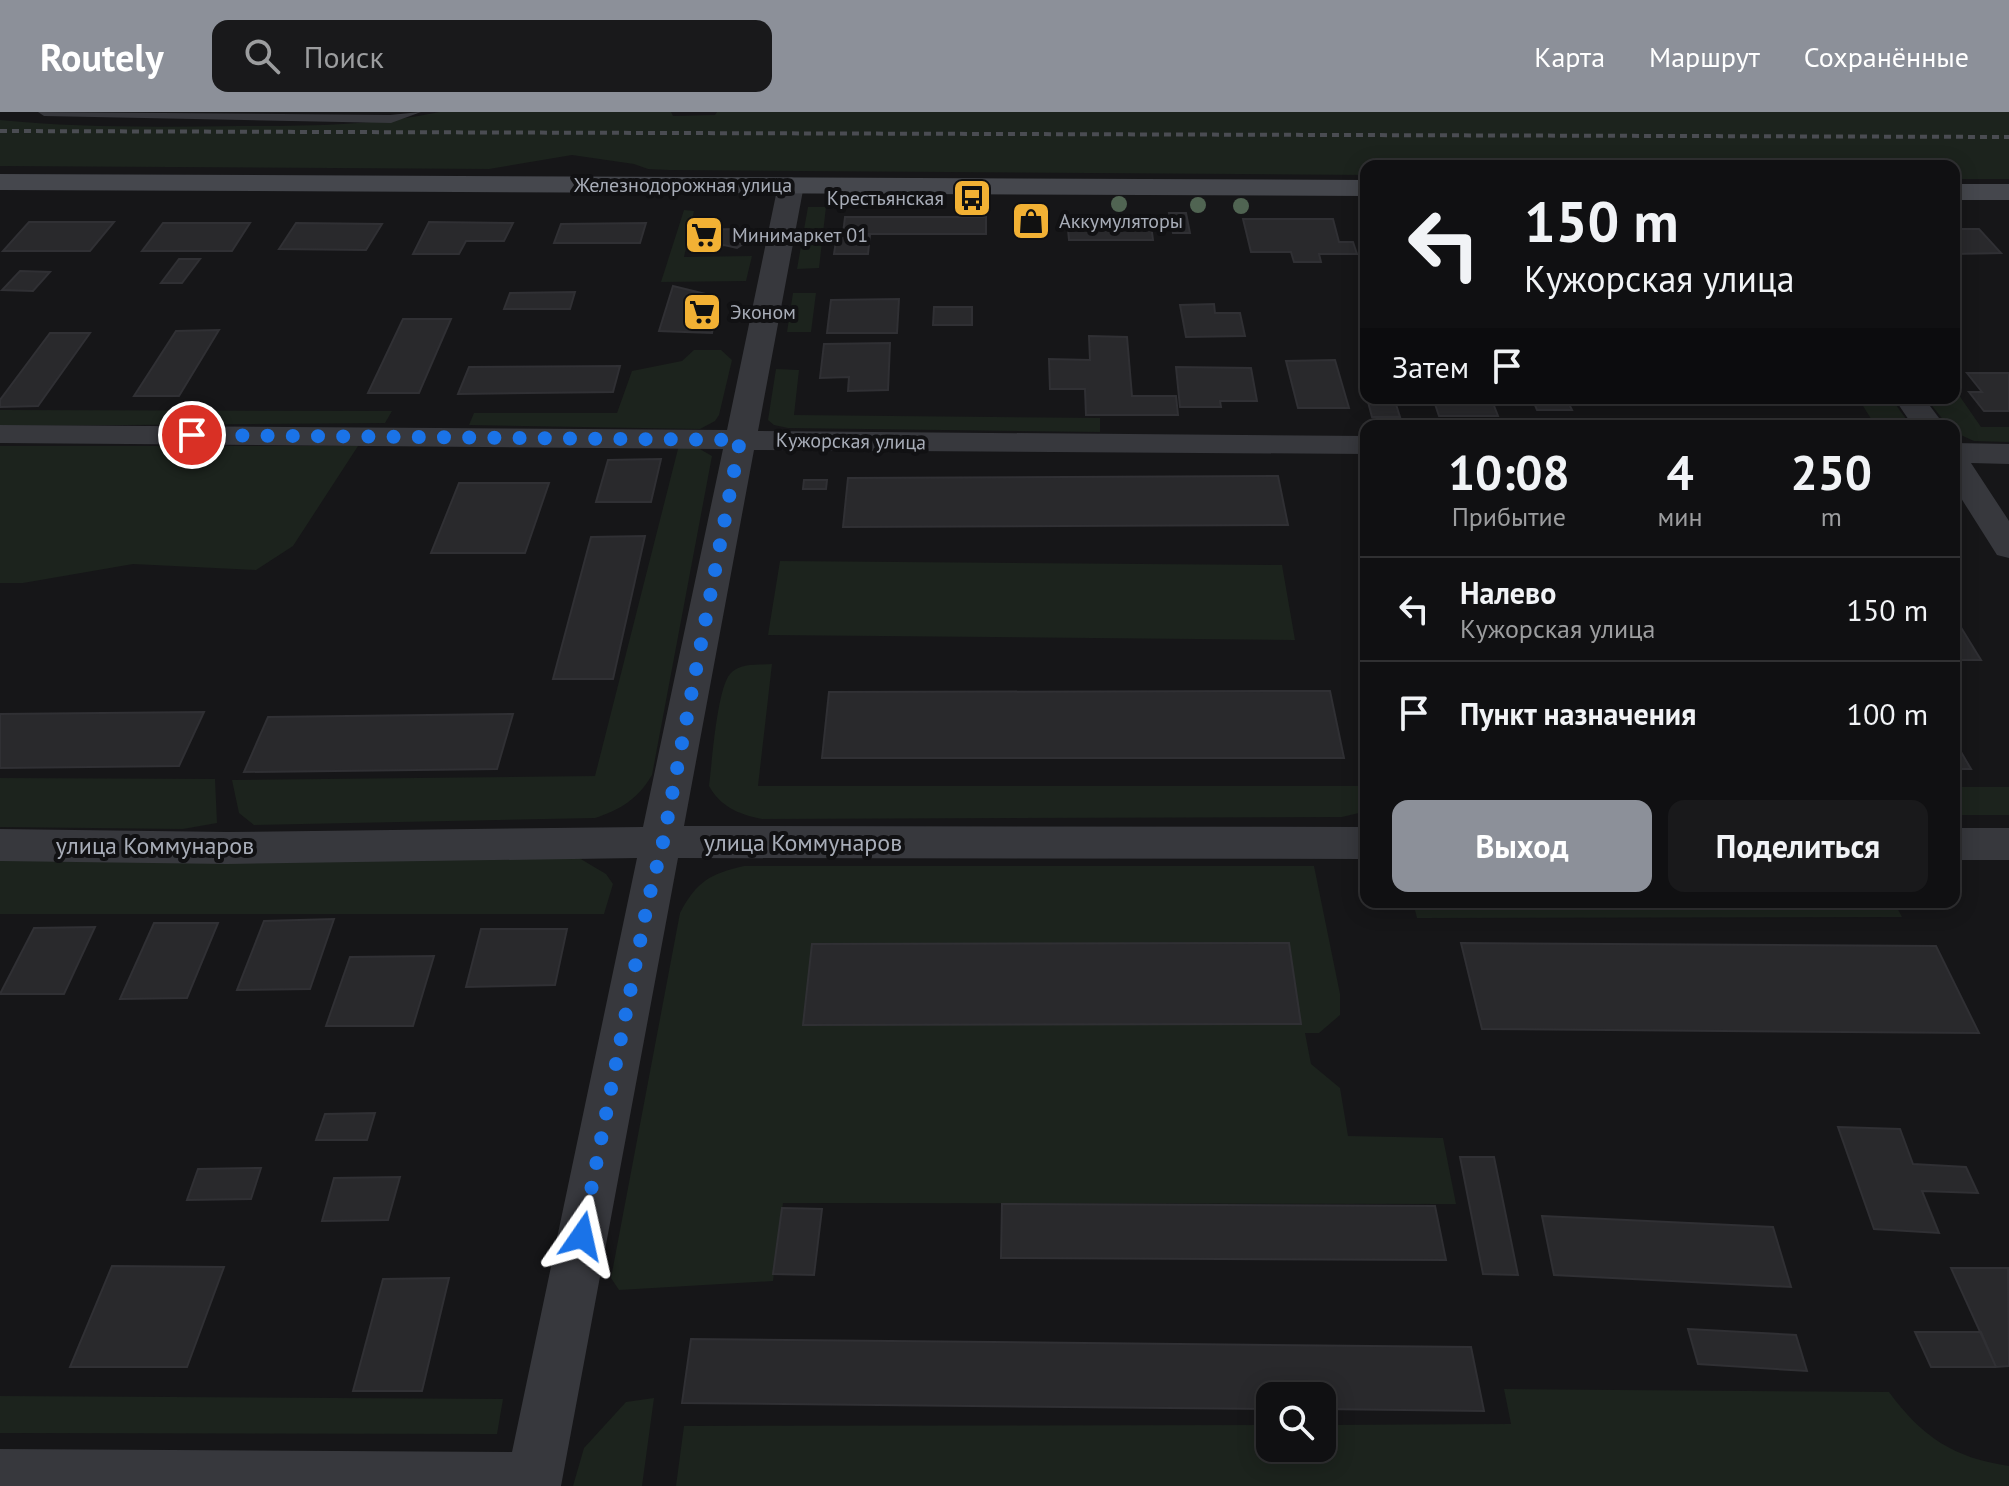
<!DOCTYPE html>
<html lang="ru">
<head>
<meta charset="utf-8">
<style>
  :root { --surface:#101012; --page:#19191b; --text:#f1f3f6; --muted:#9c9d9f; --line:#303032; --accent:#8c9099 }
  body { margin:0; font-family:"PT Sans",sans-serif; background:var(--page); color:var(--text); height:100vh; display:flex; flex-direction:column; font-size:30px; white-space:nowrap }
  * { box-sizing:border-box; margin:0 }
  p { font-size:26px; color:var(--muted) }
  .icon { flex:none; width:44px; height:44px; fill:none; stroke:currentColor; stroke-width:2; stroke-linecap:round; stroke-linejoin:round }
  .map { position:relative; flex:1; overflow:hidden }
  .sheet { position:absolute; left:1360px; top:308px; width:600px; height:488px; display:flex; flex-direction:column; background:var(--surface); border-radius:16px; box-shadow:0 4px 20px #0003,0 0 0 2px var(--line) }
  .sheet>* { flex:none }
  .top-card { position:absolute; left:1360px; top:48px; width:600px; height:244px; border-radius:16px; box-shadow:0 4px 20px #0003,0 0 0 2px var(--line); background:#101012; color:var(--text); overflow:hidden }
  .controls { position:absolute; left:1256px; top:1270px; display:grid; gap:16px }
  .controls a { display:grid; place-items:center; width:80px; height:80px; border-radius:16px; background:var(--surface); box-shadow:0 4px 20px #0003,0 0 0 2px var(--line); font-size:40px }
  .pin { position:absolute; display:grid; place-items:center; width:68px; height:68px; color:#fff; margin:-34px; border:4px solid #fff; border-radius:50%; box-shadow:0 2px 8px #0007 }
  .me { position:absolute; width:88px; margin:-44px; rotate:11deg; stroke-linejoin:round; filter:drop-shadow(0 0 6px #0008) }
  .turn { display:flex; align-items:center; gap:28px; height:168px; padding:0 32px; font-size:36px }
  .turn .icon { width:104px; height:104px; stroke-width:2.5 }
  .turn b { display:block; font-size:56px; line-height:68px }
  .then { display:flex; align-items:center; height:76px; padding:0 32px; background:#0003; gap:16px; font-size:30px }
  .eta { display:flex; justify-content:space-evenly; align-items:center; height:136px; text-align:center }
  .eta b { font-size:48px; font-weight:700; line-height:56px }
  .button { display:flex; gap:16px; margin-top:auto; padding:16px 32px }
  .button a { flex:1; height:92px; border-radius:16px; background:var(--accent); color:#fff; font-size:32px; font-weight:700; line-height:92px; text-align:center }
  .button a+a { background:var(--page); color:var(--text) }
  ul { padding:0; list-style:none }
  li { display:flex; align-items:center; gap:24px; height:104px; padding:0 32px; border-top:2px solid var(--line) }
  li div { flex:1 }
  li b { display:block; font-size:30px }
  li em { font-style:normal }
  header { display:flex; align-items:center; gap:48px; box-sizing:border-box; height:112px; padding:0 40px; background:var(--accent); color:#fff }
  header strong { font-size:38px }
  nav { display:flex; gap:44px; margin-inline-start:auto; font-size:28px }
  .search { width:560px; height:72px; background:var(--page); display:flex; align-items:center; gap:20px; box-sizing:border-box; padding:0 28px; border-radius:16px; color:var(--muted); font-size:30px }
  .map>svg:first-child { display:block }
</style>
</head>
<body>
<header>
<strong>Routely</strong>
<div class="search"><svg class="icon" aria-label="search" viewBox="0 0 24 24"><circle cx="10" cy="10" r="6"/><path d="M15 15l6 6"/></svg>Поиск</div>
<nav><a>Карта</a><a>Маршрут</a><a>Сохранённые</a></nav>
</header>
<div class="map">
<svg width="2009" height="1374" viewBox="0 0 2009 1374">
  <rect width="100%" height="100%" fill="#161618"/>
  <path fill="#1c231d" d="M440,0H671L673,4L715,3L717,0H2009V67H1954V54H1366V63L669,58L648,57L634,52L572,43L489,57L0,54V8C79,16 160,15 239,14C307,14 373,14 440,0Z
    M808,95H826L819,156L797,157Z
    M684,98L694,99L684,145L752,144L746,169L661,170Z
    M793,181H816L811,220H787Z
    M694,238H721L732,248L719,303L715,309L700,317L469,313L474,301H617L632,259L682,249Z
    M776,257L799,258L794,303L1100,306V320L788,316L774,313L768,308Z
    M1954,276L1981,315H2009V330L1974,329L1954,320V314H1948L1926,286H1954Z
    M1858,286H1891L1911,314H1712L1711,311L1875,313Z
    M0,298L392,299L385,311L0,314Z
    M679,333L698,336L712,344L652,663C638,687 620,698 595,706L254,713L239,701L232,668L595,664Z
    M0,334H358L293,434L256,458L133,452L23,471H0Z
    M780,449L1282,453L1295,528L768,523Z
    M772,552L758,674H1366V696L1363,700L1342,705L762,707C738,702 721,695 709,674C712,651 717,577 730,562C739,551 759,553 772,552Z
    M0,666L215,667L217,711L183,717L0,715Z
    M1954,675H2009V703H1954Z
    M0,743H574L606,762L613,772L604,802H0Z
    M744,754H1314L1340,882V903L1319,921H1305L1311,952L1340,976L1348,1024L1443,1026L1456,1092L783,1091L773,1169L619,1178L611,1166L680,801C697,769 710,762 744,754Z
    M1413,790H1894L1902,805L1417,806Z
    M1504,1277L1889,1280C1922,1325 1954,1346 2009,1354V1374H676L684,1314L1270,1313V1336H1322V1313L1511,1312Z
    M0,1284L503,1287L497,1322L0,1321Z
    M654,1286L642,1374H573L584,1336L626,1290Z"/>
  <path fill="#29292c" stroke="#303034" stroke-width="2" d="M1019,100H1041L1043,117H1020Z
    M1169,101H1186L1190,121H1173Z
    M845,105H986V122H843Z
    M1150,106L1153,128H1069L1067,107Z
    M1243,107H1333L1339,130H1353L1357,142H1319L1321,150H1294L1291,140H1251Z
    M29,110H114L90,139H3Z
    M429,110L513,111L504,129H466L459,142H413Z
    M163,111H250L232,139H142Z
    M296,111L382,112L366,138L279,137Z
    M646,111L640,131H554L561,112Z
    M733,117L731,128L743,132L737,136L724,133L689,134L695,118Z
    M1954,117H1979L2001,141L1954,142Z
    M837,123H870L868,142H834Z
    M179,147H200L182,171H161Z
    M20,159L50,160L33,179L2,178Z
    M673,174L718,185L712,221L659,219Z
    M575,180L570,197H504L510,181Z
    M899,187L897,221H827L831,188Z
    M1214,192L1215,201H1240L1245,224L1186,225L1180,193Z
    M934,195H972V213H933Z
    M403,207H451L419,281H368Z
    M219,218L179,284H134L176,219Z
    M50,221H90L38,294L0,295V288Z
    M1089,224L1127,225L1132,284H1176L1178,303H1086L1085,277H1050L1049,247L1090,248Z
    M890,231L888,278L848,279L849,265L820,266L824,232Z
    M1335,248L1349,296H1298L1286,249Z
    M620,254L613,280L458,282L469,255Z
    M1176,255L1251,256L1257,289H1220L1221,295H1180Z
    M1967,261H2009V299H1984L1969,280H1982Z
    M1367,286H1394L1400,305H1372Z
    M1433,286H1491L1498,304H1439Z
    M1532,286H1566L1572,298H1537Z
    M1757,286H1830L1833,290H1760Z
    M661,347L651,390H596L608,348Z
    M1278,364L1288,413L843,415L848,366Z
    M804,368H827L826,377H803Z
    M459,371H549L525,441H431Z
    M645,424L613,567H553L591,425Z
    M1954,504L1981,548H1954Z
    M1330,579L1344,646H822L829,580Z
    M204,600L179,654L0,656V602Z
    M513,602L497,657L244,660L268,605Z
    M1954,628L1971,657H1954Z
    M334,807L310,877L237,878L264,809Z
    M154,811H218L187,886L120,887Z
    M95,815L64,882H0L34,816Z
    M481,817H567L555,873L466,875Z
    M1289,831L1301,912L803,913L812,832Z
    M1461,831L1936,834L1979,921L1482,917Z
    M434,844L413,914H326L350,845Z
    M375,1001L367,1028H316L325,1002Z
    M1838,1015L1900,1017L1913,1052L1966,1055L1978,1081L1922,1079L1939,1121L1874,1117Z
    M1460,1045H1494L1518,1163L1483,1162Z
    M261,1056L251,1087L187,1088L198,1057Z
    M400,1065L388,1108L322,1109L334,1066Z
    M1002,1092L1435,1094L1446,1148L1001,1146Z
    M782,1096L822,1097L814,1163L773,1162Z
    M1542,1104L1773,1115L1791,1175L1554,1163Z
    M112,1154L224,1155L187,1255H70Z
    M1951,1156H2008L2009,1254L1996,1255Z
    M449,1166L422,1279H353L383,1167Z
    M1688,1217L1796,1223L1807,1259L1698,1252Z
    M1915,1220H1981L1996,1255H1931Z
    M691,1227L1471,1235L1484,1299L1322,1297V1284H1270V1297L682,1291Z"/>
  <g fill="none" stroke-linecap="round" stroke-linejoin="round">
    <path fill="#37383d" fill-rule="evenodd" d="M38,0L390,3L421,0L391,11L44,4Z"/>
    <path fill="#37383d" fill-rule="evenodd" d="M791,65L800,68L804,73L758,319L1366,324V342L754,338L684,714L1366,715V747L678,746L561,1374H0V1337L512,1340L637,746L227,752L0,749V717L227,720L643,715L723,337L0,331V313L727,318L778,73L782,68Z
      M1894,286H1924L1945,314H1913Z
      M1954,331L2009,332V352L1971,351L2009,409V446L1997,443L1954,375Z
      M1954,716H2009V748H1954Z"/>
    <path fill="#45474d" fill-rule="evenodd" d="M0,62L1366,68V84L0,78Z
      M1954,72H2009V88H1954Z"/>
    <path stroke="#4a4c52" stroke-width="4" stroke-dasharray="7 5" stroke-linecap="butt" d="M0,19L2009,25"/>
  </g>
  <g fill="#506452">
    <circle cx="1119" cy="92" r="8"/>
    <circle cx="1198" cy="93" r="8"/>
    <circle cx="1241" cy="94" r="8"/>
  </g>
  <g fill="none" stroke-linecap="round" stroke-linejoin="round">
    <path stroke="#1a73e8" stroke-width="14" stroke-dasharray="0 25.2" d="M192,323L740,328L663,730L648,789L582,1124"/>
  </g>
  <defs>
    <g id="bus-square" transform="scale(2)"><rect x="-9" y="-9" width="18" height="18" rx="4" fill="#f2b134" stroke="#111113"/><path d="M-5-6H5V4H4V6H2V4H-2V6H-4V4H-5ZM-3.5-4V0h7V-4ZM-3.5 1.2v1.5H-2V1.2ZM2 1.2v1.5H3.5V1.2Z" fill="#111"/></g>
    <g id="shop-square" transform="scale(2)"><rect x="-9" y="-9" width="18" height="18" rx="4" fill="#f2b134" stroke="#111113"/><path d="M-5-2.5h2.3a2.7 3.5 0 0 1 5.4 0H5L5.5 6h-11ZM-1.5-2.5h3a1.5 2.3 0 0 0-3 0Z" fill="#111"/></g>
    <g id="supermarket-square" transform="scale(2)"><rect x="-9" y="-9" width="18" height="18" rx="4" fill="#f2b134" stroke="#111113"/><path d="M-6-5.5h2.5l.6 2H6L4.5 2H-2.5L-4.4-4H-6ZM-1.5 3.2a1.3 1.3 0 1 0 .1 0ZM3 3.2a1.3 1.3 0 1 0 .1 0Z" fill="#111"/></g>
  </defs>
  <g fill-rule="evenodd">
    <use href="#bus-square" x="972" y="86"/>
    <use href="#shop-square" x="1031" y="109"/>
    <use href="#supermarket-square" x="704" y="123"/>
    <use href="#supermarket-square" x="702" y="200"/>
  </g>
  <g text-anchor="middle" stroke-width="8" stroke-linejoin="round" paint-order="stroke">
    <g font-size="20" fill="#a8adb8" stroke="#111113">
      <text x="683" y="80">Железнодорожная улица</text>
      <text transform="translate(851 329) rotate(1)" y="7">Кужорская улица</text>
    </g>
    <g font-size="20" fill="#a8adb8" stroke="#111113" text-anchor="start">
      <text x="944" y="93" text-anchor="end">Крестьянская</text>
      <text x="1059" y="116">Аккумуляторы</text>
      <text x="732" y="130">Минимаркет 01</text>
      <text x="730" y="207">Эконом</text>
    </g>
    <g font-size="24" fill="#a8adb8" stroke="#111113">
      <text x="803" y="739">улица Коммунаров</text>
      <text x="155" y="742">улица Коммунаров</text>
    </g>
  </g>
</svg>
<div class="controls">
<a><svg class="icon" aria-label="search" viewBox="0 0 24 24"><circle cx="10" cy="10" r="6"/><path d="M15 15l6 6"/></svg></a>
</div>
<div class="pin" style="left:192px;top:323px;background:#d93025"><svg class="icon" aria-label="arrive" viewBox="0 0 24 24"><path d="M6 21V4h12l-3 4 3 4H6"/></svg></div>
<svg class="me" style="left:582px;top:1124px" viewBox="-20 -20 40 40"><path d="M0-17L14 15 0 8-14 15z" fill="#1a73e8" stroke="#fff" stroke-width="4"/></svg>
<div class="top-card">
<div class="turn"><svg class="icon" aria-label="left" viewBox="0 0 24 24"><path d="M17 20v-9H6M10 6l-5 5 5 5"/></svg><div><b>150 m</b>Кужорская улица</div></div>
<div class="then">Затем<svg class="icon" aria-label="arrive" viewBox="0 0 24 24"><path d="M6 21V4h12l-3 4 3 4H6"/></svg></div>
</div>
<section class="sheet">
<div class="eta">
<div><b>10:08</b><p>Прибытие</p></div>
<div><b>4</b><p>мин</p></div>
<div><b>250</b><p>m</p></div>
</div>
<ul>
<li><svg class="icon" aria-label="left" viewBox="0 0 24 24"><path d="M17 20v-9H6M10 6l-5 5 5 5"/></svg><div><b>Налево</b><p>Кужорская улица</p></div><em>150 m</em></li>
<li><svg class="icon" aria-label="arrive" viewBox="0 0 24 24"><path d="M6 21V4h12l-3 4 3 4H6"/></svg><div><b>Пункт назначения</b></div><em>100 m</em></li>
</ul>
<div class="button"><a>Выход</a><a>Поделиться</a></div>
</section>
</div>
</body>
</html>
